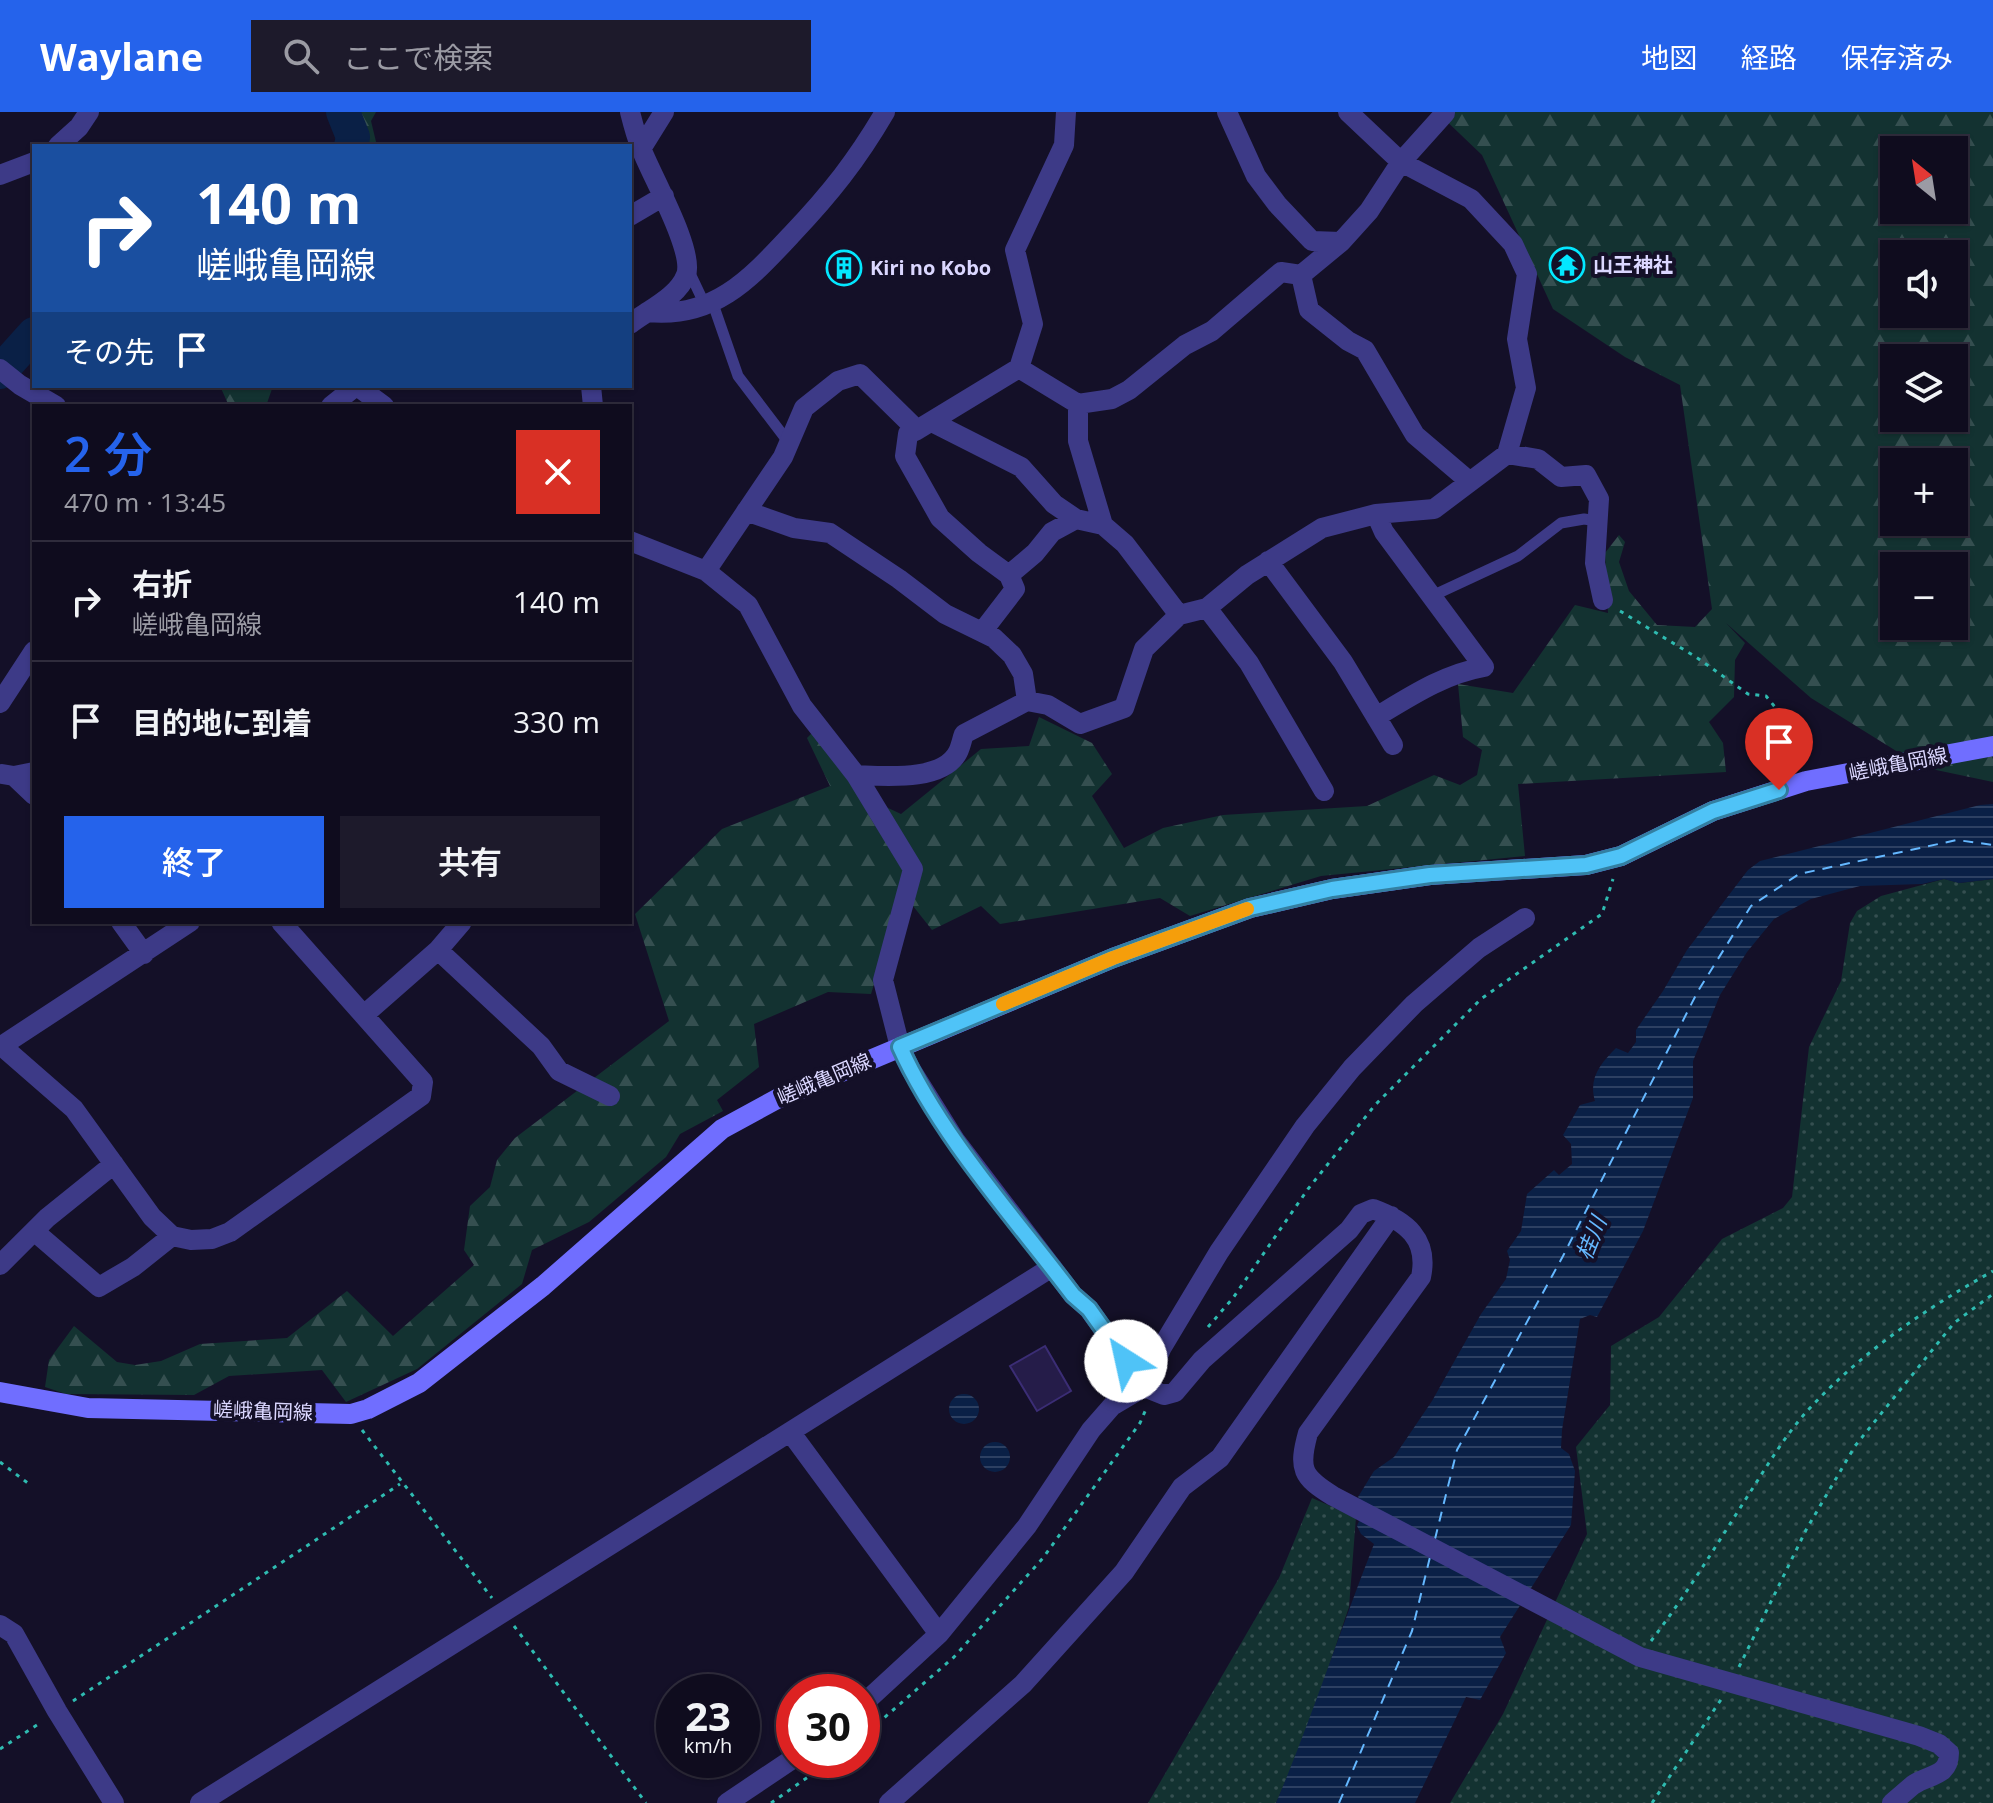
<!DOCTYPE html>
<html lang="ja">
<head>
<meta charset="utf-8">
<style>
  :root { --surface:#0f0c1e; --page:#1d1a2b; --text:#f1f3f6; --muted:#9b9ba4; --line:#2f2c3c; --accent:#2563eb }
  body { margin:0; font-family:"Open Sans","Noto Sans JP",sans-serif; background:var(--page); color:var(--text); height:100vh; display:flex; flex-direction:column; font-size:30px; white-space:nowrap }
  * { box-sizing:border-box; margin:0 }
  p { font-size:26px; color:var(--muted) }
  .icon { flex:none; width:44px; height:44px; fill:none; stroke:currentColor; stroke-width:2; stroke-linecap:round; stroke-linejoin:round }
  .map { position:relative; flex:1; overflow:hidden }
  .sheet { position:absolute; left:32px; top:292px; width:600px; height:520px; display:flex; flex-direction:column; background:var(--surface); border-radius:0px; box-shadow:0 2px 6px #0004,0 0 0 2px var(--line) }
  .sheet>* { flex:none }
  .top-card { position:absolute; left:32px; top:32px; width:600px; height:244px; border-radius:0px; box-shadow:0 2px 6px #0004,0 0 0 2px var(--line); background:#1a4fa0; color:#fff; overflow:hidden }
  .needle { width:52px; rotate:330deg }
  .buttons { position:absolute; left:1880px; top:24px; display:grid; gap:16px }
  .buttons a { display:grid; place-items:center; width:88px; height:88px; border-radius:0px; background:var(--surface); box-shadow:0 2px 6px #0004,0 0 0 2px var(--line); font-size:40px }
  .speed { position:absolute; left:656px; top:1562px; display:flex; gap:16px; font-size:40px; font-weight:700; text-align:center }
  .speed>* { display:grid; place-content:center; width:104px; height:104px; border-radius:50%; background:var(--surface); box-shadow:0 2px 6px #0004,0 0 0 2px var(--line); line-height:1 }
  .speed small { font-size:20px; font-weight:400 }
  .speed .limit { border:12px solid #d22; background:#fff; color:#111 }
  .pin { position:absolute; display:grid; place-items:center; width:68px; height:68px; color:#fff; margin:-82px -34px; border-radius:50% 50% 50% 0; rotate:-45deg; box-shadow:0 0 8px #0007 }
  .pin .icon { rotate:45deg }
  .me { position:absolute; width:88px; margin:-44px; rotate:325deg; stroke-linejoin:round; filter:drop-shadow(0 0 6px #0008) }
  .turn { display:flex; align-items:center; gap:28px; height:168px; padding:0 32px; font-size:36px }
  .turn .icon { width:104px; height:104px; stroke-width:2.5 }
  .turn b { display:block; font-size:56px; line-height:68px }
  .then { display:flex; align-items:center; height:76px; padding:0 32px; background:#0003; gap:16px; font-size:30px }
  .round { display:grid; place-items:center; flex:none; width:84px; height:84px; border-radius:0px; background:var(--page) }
  .summary { display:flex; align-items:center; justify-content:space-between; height:136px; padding:0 32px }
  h1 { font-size:48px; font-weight:600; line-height:60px; color:var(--accent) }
  .primary-button { display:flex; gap:16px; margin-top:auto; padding:16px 32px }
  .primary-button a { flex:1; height:92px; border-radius:0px; background:var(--accent); color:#fff; font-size:32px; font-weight:600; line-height:92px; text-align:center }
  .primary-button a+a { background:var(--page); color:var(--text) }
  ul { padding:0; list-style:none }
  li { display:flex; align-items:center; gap:24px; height:120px; padding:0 32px; border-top:2px solid var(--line) }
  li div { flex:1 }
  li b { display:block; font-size:30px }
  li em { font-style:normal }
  header { display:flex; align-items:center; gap:48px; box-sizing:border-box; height:112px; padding:0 40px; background:var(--accent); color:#fff }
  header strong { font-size:38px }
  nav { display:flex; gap:44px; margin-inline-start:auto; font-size:28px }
  .search { width:560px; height:72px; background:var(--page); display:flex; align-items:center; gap:20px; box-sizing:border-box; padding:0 28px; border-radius:0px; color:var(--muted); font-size:30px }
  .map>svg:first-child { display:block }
</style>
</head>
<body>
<header>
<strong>Waylane</strong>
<div class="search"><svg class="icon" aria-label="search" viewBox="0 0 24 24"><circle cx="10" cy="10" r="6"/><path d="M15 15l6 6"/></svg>ここで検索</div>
<nav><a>地図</a><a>経路</a><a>保存済み</a></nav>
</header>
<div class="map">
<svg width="1993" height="1691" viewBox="0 0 1993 1691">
  <defs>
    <pattern id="green-dots" width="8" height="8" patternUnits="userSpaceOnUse" patternTransform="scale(2)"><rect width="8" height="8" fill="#133231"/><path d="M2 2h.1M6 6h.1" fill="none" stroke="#354f50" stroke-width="1.8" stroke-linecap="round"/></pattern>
    <pattern id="forest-firs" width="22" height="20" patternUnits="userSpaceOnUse" patternTransform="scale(2)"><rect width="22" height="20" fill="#133231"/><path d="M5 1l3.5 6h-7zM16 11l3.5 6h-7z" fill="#354f50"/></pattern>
    <pattern id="water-rules" width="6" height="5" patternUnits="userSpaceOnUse" patternTransform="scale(2)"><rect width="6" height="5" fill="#0a2046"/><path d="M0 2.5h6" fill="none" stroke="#2d4062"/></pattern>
  </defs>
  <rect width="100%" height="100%" fill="#141028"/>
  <path fill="url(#green-dots)" d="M1944,767L1960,771L1993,767V1691H1450L1503,1602L1587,1422L1576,1335L1610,1293L1611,1234L1659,1205L1722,1127L1783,1096L1792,1085L1809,935L1841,869L1850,811L1857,799L1881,784Z
    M1312,1386L1356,1405L1349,1495L1305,1624L1276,1691H1148L1279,1466Z"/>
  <path fill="url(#forest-firs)" fill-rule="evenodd" d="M355,0H376L371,9L377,34H354L359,23Z
    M1437,0H1993V670L1922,655L1811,586L1726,511L1745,531L1735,548L1734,585L1709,610L1723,631L1726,660L1518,672L1525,744L1321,764L1190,804L1160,786L1000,812L981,794L932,818L902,780L871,882L828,880L754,912L759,955L717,988L723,999L680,1022L666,1045L589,1110L532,1138L522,1172L417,1257L346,1290L322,1258L229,1264L194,1283L66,1282L45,1275L49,1248L74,1214L117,1250L135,1253L161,1249L200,1232L287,1226L347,1179L393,1224L474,1153L464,1138L470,1094L490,1075L497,1048L515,1026L669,909L635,802L722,717L830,674L807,626L815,618L858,682L901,702L981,637L1029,634L1039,605L1092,631L1112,662L1092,684L1124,736L1163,716L1223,703L1367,694L1434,663L1460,673L1477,663L1482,638L1463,625L1458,572L1513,581L1575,493L1608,501L1605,441L1619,423L1625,430L1619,450L1629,479L1657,513L1695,515L1712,497L1680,273L1625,245L1553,197L1482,43ZM1894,38H1954V98H1894ZM1894,142H1954V202H1894ZM1894,246H1954V306H1894ZM1894,350H1954V410H1894ZM1894,454H1954V514H1894Z
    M220,274H273L266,294H229Z"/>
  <path fill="url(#water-rules)" d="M1993,692V767L1959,771L1944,767L1922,772L1860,774L1811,787L1774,807L1747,840L1720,883L1693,949V986L1643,1119L1597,1205L1590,1203L1580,1207L1562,1318L1561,1336L1569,1342L1575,1359L1571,1413L1500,1525L1506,1541L1480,1588L1466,1585L1415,1691H1276C1312,1606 1340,1518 1374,1432L1361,1422L1357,1414L1365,1394L1358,1385L1374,1359L1394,1345L1432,1289L1481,1202L1506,1167L1510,1148L1507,1139L1521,1119L1527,1082L1554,1058L1559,1063L1572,1052L1571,1032L1563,1023L1580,993L1595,989C1588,966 1601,951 1616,936L1628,941L1636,930V918L1663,879L1687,838L1748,758L1760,749L1980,693Z
    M949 1297a15 15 0 1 1 30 0a15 15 0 1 1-30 0Z
    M980 1345a15 15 0 1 1 30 0a15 15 0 1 1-30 0Z"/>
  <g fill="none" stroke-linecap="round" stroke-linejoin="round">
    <path stroke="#0a2046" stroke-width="34" d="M343,0L353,25L351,34
      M0,260L34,222"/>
    <path stroke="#65b8ff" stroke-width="2" stroke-dasharray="10 8" stroke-linecap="butt" d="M1435,1427L1457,1338L1563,1144L1698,879L1751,794L1799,762L1957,728L1993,733
      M1339,1691L1412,1519L1430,1445"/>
  </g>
  <path fill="#251c49" stroke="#3b2d75" stroke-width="2" d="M840,142L859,158L846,171L829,154Z
    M1045,1234L1071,1279L1037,1299L1010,1254Z"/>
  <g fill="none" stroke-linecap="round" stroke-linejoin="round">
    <path stroke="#2fbbb1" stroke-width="3" stroke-dasharray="4 6" stroke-linecap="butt" d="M1620,499L1696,545L1748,582L1766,584L1783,605L1800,652
      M1208,1215L1233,1186L1308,1077L1375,993L1481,887L1602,802L1613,767
      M362,1318L492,1486
      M0,1350L29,1372
      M514,1514L646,1691
      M1651,1529C1687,1482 1717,1432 1749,1382C1767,1354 1786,1322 1809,1297C1862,1240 1925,1197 1993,1159
      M1739,1555L1806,1418L1855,1334L1954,1211L1993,1182
      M73,1589L400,1372
      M862,1625L954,1545L1043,1446L1140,1311L1146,1297
      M0,1637L40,1611
      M771,1691L832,1648
      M1652,1691L1722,1586"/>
    <path stroke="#3d3a87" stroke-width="11" d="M687,155L705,193
      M712,189L738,264L789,331
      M1432,484L1518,444L1561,411L1584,407L1598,409"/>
    <path stroke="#3d3a87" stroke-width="20" d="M630,0C633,12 636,24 641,36C650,61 695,139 686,163C678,185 648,198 630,212
      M1227,0L1256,64L1277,92L1312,129L1341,130L1369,99L1401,50L1445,1
      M1348,0L1401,50L1471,87L1513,132L1527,162L1517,227L1526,276L1507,342
      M58,34L79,15L89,0
      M641,37L664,0
      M0,63L34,50
      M630,104L664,84
      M1341,130L1301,163L1309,198L1348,229L1365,238L1415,323L1469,369
      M647,200C714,207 750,167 792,122C830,82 857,48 885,0
      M1019,256L1078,292L1112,287L1129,278L1185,233L1212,219L1281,160L1301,163
      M0,257L20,273L56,294
      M357,274L384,294
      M591,274L593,294
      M1078,292V329L1103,413
      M331,294L356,274
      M932,310L1021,355L1054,392L1076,407L1103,413L1125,432L1179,503
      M917,318L908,322L905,344L940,406L979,441L1009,463L1015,477L982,520
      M746,399L794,416L830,421L899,467L945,502L994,526L1012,543L1023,562L1027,589
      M1376,402L1384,420L1484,555C1444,562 1411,584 1376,605
      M630,429L706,459L748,493L802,594L856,663C884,664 943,670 958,640C961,634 962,627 964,622L1027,589L1048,593L1080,612L1124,596L1144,537L1179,503L1207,496L1247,463L1322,416L1376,402L1434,397L1507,342L1538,347L1561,365L1586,363L1599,387L1595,451L1603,488
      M1268,449L1343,550L1393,633
      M706,459L783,345L804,296L838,269L860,262L917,318L1019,256L1033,212L1015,138L1064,33L1066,0
      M1009,463L1035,441L1052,420L1076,407
      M1207,496L1249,551L1324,679
      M0,591L34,539
      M2,662L14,664L34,660
      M856,663L913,757L883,868L900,935L910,956L955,1028L1073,1183L1089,1197L1144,1275L1164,1283L1175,1280L1202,1248L1349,1118L1361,1102L1373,1097C1406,1109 1429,1127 1421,1165L1308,1321C1298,1357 1302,1365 1333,1384L1640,1545L1919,1624L1939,1632L1949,1641C1949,1665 1929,1662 1913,1673C1906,1679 1899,1685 1892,1691
      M14,664L34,683
      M121,810L144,842
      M438,838L541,934L559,959L610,984
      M365,902L438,838L462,810
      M0,935L190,810
      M3,935L74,997L152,1105L172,1124L191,1128L212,1127L230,1120L421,984L423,970L281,810
      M34,1119L99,1175L133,1155L172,1124
      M0,1153L47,1106L114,1052
      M791,1321L939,1522
      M0,1513L14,1522L57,1599L114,1691
      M862,1593L939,1522L1027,1414L1091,1318L1112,1294L1144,1275L1162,1235L1219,1140L1305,1014L1352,956L1414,892L1479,836L1525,806
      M200,1691L1052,1155
      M727,1691L794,1646
      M889,1691L1023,1572L1124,1460L1182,1375L1220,1346L1391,1104"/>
    <path stroke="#706eff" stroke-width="20" d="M0,1280L88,1296L351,1302L368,1297L419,1271L543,1174L722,1017L777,987L1113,846L1250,796L1332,777L1430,763L1586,753L1621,744L1713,699L1806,669L1993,634"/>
  </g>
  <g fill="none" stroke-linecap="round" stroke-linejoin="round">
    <g stroke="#337fa1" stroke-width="20">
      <path id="route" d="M1126,1249L1089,1197L1073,1183C1014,1105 940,1024 900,935L1113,846L1250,796L1332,777L1430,763L1586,753L1621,744L1713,699L1779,678"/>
    </g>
    <use href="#route" stroke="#4fc3f7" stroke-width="14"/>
    <path stroke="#f59e0b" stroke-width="14" d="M1003,892L1113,846L1247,797"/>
  </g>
  <defs>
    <g id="temple-ring" transform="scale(1.8)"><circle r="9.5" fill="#141028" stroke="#03e7ff" stroke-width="1.5"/><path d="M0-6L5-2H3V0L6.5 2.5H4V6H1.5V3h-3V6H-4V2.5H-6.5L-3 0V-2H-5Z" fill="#03e7ff"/></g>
    <g id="building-ring" transform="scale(1.8)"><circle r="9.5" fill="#141028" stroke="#03e7ff" stroke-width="1.5"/><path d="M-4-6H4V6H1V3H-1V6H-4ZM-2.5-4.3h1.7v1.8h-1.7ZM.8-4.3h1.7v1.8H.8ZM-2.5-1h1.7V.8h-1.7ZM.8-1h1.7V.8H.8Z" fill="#03e7ff"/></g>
  </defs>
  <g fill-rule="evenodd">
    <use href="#temple-ring" x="1567" y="153"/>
    <use href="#building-ring" x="844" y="156"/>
  </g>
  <g text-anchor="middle" stroke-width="8" stroke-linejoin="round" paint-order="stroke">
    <g font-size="20" font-weight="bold" fill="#dbd7ff" stroke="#141028" text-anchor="start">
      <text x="1593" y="160">山王神社</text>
      <text x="870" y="163">Kiri no Kobo</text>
    </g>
    <g font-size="20" fill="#dbd7ff" stroke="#141028">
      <text transform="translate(1898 652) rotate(-11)" y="7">嵯峨亀岡線</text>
      <text transform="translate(824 967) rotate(-23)" y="7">嵯峨亀岡線</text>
      <text transform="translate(263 1299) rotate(2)" y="7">嵯峨亀岡線</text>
    </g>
    <g font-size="22" font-style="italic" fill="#65b8ff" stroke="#141028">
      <text transform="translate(1591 1126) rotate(-68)" y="8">桂川</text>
    </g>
  </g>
</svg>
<div class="buttons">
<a><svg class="needle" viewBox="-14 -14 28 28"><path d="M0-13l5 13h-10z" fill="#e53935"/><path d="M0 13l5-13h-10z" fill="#9b9ba4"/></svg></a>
<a><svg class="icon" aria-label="sound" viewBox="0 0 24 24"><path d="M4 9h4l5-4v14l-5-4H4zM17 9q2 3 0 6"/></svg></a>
<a><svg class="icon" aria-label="layers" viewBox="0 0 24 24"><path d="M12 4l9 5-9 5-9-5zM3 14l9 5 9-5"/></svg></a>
<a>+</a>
<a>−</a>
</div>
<div class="speed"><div>23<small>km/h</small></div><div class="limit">30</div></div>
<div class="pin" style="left:1779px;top:678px;background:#d93025"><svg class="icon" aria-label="arrive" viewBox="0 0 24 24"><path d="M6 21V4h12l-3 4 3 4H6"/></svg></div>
<svg class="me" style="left:1126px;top:1249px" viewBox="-20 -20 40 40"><circle r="19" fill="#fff"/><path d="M0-13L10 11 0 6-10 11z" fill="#4fc3f7"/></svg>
<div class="top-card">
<div class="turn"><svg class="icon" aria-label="right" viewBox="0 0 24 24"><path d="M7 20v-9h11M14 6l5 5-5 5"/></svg><div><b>140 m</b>嵯峨亀岡線</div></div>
<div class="then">その先<svg class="icon" aria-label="arrive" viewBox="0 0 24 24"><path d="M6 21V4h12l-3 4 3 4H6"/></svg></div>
</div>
<section class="sheet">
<div class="summary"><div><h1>2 分</h1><p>470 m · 13:45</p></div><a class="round" style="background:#d93025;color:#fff"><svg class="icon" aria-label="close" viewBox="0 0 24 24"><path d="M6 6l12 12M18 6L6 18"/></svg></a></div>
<ul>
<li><svg class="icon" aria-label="right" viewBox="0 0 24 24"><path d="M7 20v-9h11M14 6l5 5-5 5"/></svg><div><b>右折</b><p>嵯峨亀岡線</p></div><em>140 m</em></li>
<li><svg class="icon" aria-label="arrive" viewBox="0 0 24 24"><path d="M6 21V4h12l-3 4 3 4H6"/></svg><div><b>目的地に到着</b></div><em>330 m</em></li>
</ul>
<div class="primary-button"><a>終了</a><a>共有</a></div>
</section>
</div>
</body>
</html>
